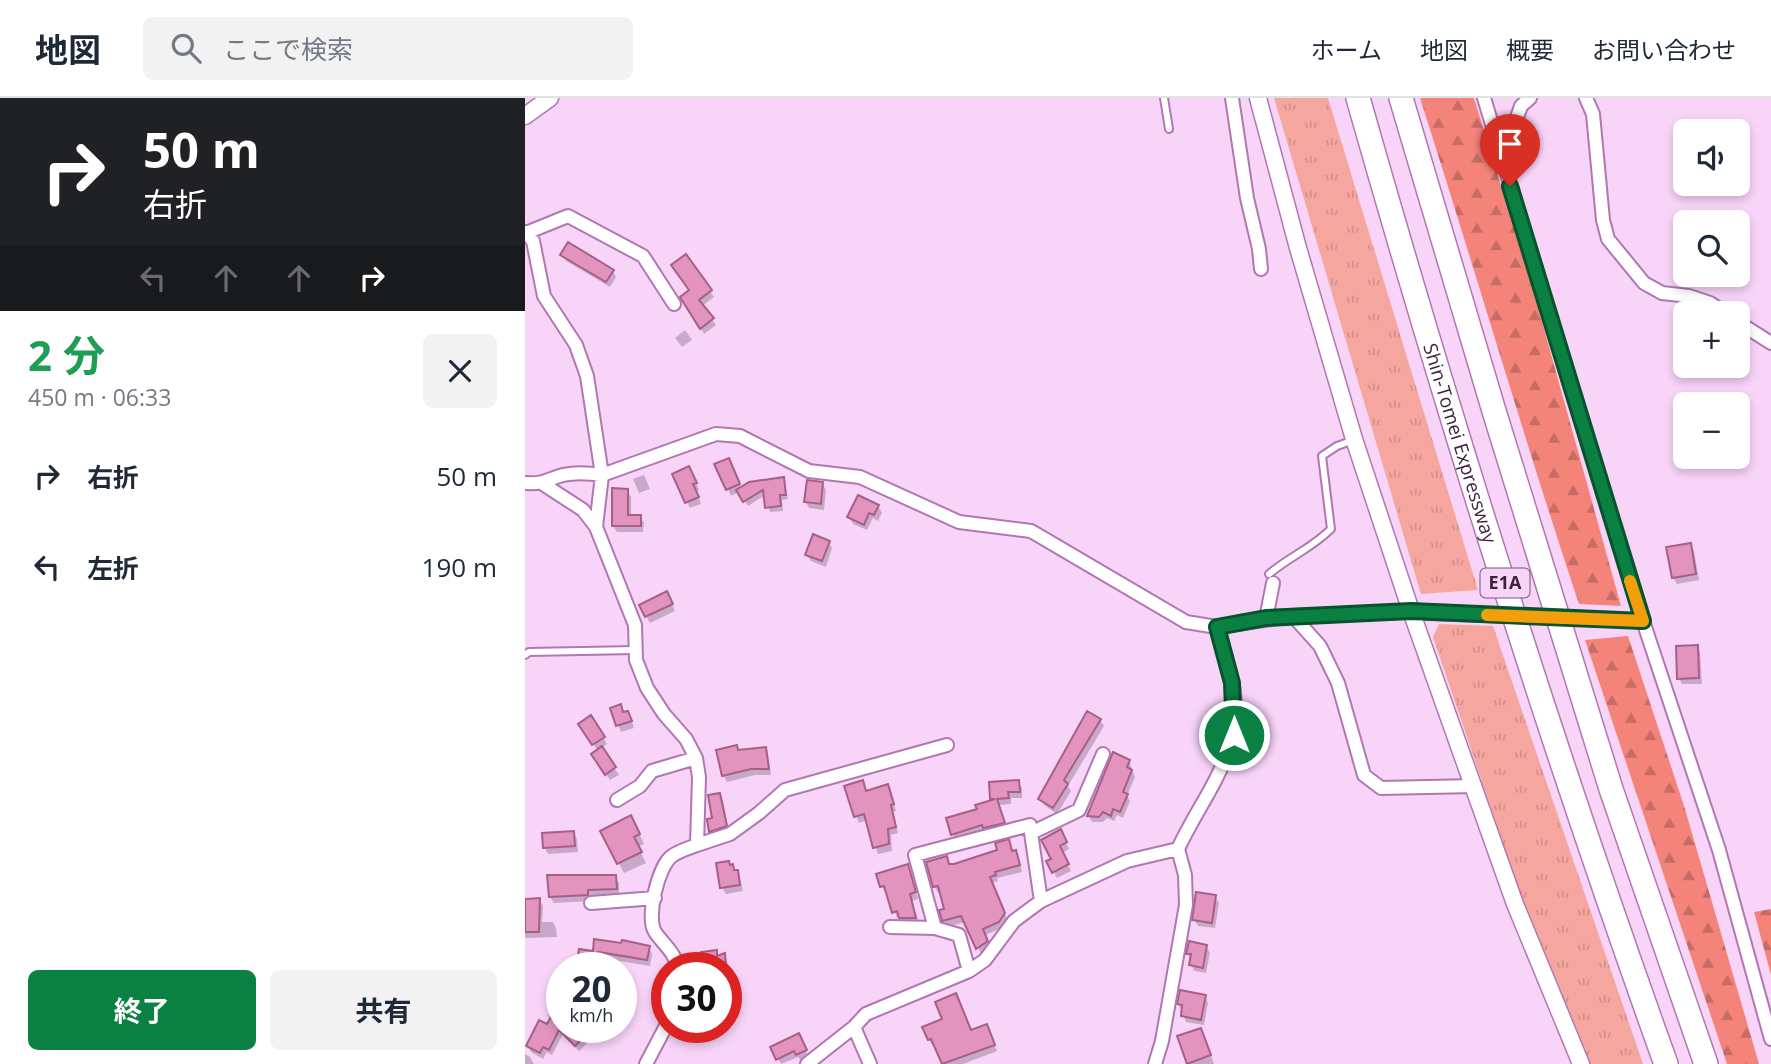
<!DOCTYPE html>
<html lang="ja">
<head>
<meta charset="utf-8">
<style>
  :root { --surface:#fff; --page:#f2f2f3; --text:#1f2937; --muted:#747a83; --line:#e0e1e3; --accent:#0b8043 }
  body { margin:0; font-family:"Open Sans","Noto Sans JP",sans-serif; background:var(--page); color:var(--text); height:100vh; display:flex; flex-direction:column; font-size:26px; white-space:nowrap }
  * { box-sizing:border-box; margin:0 }
  p { font-size:23px; color:var(--muted) }
  .icon { flex:none; width:38px; height:38px; fill:none; stroke:currentColor; stroke-width:2; stroke-linecap:round; stroke-linejoin:round }
  .map { position:relative; flex:1; overflow:hidden }
  .drawer { display:flex; flex-direction:column; background:var(--surface); width:525px }
  .drawer>* { flex:none }
  .top-card { background:#202124; color:#fff; overflow:hidden }
  .tools { position:absolute; left:1148px; top:21px; display:grid; gap:14px }
  .tools a { display:grid; place-items:center; width:77px; height:77px; border-radius:10px; background:var(--surface); box-shadow:0 4px 10px #0003; font-size:35px }
  .speed { position:absolute; left:21px; top:854px; display:flex; gap:14px; font-size:35px; font-weight:700; text-align:center }
  .speed>* { display:grid; place-content:center; width:91px; height:91px; border-radius:50%; background:var(--surface); box-shadow:0 4px 10px #0003; line-height:1 }
  .speed small { font-size:18px; font-weight:400 }
  .speed .limit { border:10px solid #d22; background:#fff; color:#111 }
  .pin { position:absolute; display:grid; place-items:center; width:60px; height:60px; color:#fff; margin:-72px -30px; border-radius:50% 50% 50% 0; rotate:-45deg; box-shadow:0 0 7px #0007 }
  .pin .icon { rotate:45deg }
  .me { position:absolute; width:77px; margin:-38px; rotate:0deg; stroke-linejoin:round; filter:drop-shadow(0 0 5px #0008) }
  .turn { display:flex; align-items:center; gap:24px; height:147px; padding:0 28px; font-size:32px }
  .turn .icon { width:91px; height:91px; stroke-width:2.5 }
  .turn b { display:block; font-size:49px; line-height:60px }
  .lanes { display:flex; align-items:center; height:66px; padding:0 28px; background:#0003; justify-content:center; gap:35px; direction:ltr }
  .lanes .off { opacity:.35 }
  .round { display:grid; place-items:center; flex:none; width:74px; height:74px; border-radius:10px; background:var(--page) }
  .summary { display:flex; align-items:center; justify-content:space-between; height:119px; padding:0 28px }
  h1 { font-size:42px; font-weight:700; line-height:52px; color:#1e9e55 }
  .primary-button { display:flex; gap:14px; margin-top:auto; padding:14px 28px }
  .primary-button a { flex:1; height:80px; border-radius:10px; background:var(--accent); color:#fff; font-size:28px; font-weight:700; line-height:80px; text-align:center }
  .primary-button a+a { background:var(--page); color:var(--text) }
  ul { padding:0; list-style:none }
  li { display:flex; align-items:center; gap:21px; height:91px; padding:0 28px }
  li div { flex:1 }
  li b { display:block; font-size:26px }
  li em { font-style:normal }
  header { display:flex; align-items:center; gap:42px; box-sizing:border-box; height:98px; padding:0 35px; background:var(--surface); border-bottom:2px solid var(--line) }
  header strong { font-size:33px }
  nav { display:flex; gap:38px; margin-inline-start:auto; font-size:24px }
  .search { width:490px; height:63px; background:var(--page); display:flex; align-items:center; gap:18px; box-sizing:border-box; padding:0 24px; border-radius:10px; color:var(--muted); font-size:26px }
  main { display:flex; flex:1; min-height:0 }
  .map>svg:first-child { display:block }
</style>
</head>
<body>
<header>
<strong>地図</strong>
<div class="search"><svg class="icon" aria-label="search" viewBox="0 0 24 24"><circle cx="10" cy="10" r="6"/><path d="M15 15l6 6"/></svg>ここで検索</div>
<nav><a>ホーム</a><a>地図</a><a>概要</a><a>お問い合わせ</a></nav>
</header>
<main>
<section class="drawer">
<div class="top-card">
<div class="turn"><svg class="icon" aria-label="right" viewBox="0 0 24 24"><path d="M7 20v-9h11M14 6l5 5-5 5"/></svg><div><b>50 m</b>右折</div></div>
<div class="lanes"><svg class="icon off" aria-label="left" viewBox="0 0 24 24"><path d="M17 20v-9H6M10 6l-5 5 5 5"/></svg><svg class="icon off" aria-label="ahead" viewBox="0 0 24 24"><path d="M12 20V5M6 11l6-6 6 6"/></svg><svg class="icon off" aria-label="ahead" viewBox="0 0 24 24"><path d="M12 20V5M6 11l6-6 6 6"/></svg><svg class="icon" aria-label="right" viewBox="0 0 24 24"><path d="M7 20v-9h11M14 6l5 5-5 5"/></svg></div>
</div>
<div class="summary"><div><h1>2 分</h1><p>450 m · 06:33</p></div><a class="round"><svg class="icon" aria-label="close" viewBox="0 0 24 24"><path d="M6 6l12 12M18 6L6 18"/></svg></a></div>
<ul>
<li><svg class="icon" aria-label="right" viewBox="0 0 24 24"><path d="M7 20v-9h11M14 6l5 5-5 5"/></svg><div><b>右折</b></div><em>50 m</em></li>
<li><svg class="icon" aria-label="left" viewBox="0 0 24 24"><path d="M17 20v-9H6M10 6l-5 5 5 5"/></svg><div><b>左折</b></div><em>190 m</em></li>
</ul>
<div class="primary-button"><a>終了</a><a>共有</a></div>
</section>
<div class="map">
<svg width="1246" height="966" viewBox="0 0 1246 966">
  <defs>
    <pattern id="grass-tufts" width="24" height="20" patternUnits="userSpaceOnUse" patternTransform="scale(1.75)"><rect width="24" height="20" fill="#f5a79f"/><path d="M3 7l-1-3M5 7V3M7 7l1-3M15 17l-1-3M17 17v-4M19 17l1-3" fill="none" stroke="#d38f8a"/></pattern>
    <pattern id="forest-firs" width="22" height="20" patternUnits="userSpaceOnUse" patternTransform="scale(1.75)"><rect width="22" height="20" fill="#f4847a"/><path d="M5 1l3.5 6h-7zM16 11l3.5 6h-7z" fill="#c76c65"/></pattern>
  </defs>
  <rect width="100%" height="100%" fill="#f9d4f9"/>
  <path fill="url(#grass-tufts)" d="M749,0H803L953,492L896,496Z
    M914,526L968,528L1118,966H1061L1015,855L908,539Z"/>
  <path fill="url(#forest-firs)" d="M895,0H949L1011,202L1096,508L1054,506C998,338 949,168 895,0Z
    M1103,538L1160,711L1234,966H1202L1060,542Z
    M1246,811V877L1229,814Z"/>
  <path fill="#0003" d="M37,157L88,173L91,179L85,189L41,163Z
    M161,158L189,199L177,208L191,227L179,236L157,199L166,193Z
    M160,232L167,242L157,249L150,240Z
    M192,367L207,369L216,391L258,381L263,401L257,402L258,413L245,414L240,397L223,408L214,394L206,398Z
    M167,376L174,392L171,393L176,406L165,410L162,404Z
    M119,377L125,391L114,395L108,381Z
    M297,385L301,392L299,412L284,410L281,404Z
    M102,392L106,399V419H115L119,425L118,434H92L88,428Z
    M353,408L357,415L353,423L348,420L342,432L328,426L324,419Z
    M303,444L307,450L301,469L286,463L282,457Z
    M1165,446L1169,453L1174,482L1152,486L1148,479Z
    M145,502L150,513L125,525L116,508Z
    M1172,549L1175,555L1177,586H1157L1154,580Z
    M95,608L106,621L109,630L96,634L87,611Z
    M65,619L82,646L76,650L94,677L85,682L72,663L73,653L55,626Z
    M575,622L579,628L543,688L546,693L532,716L519,707L515,701Z
    M240,651L243,657L246,677H230L202,684L198,677L213,654Z
    M604,663L610,679L602,698L605,703L598,720L592,717L589,723L582,720L578,724H567L564,718Z
    M337,684L342,694L362,688L366,695L371,713L368,714L373,735L366,737L367,753L353,756L342,722L334,725L331,718Z
    M493,684L497,690V700H486V706L474,707L482,731L432,742L428,736L454,712L469,703L467,700Z
    M194,697L198,703L204,734L189,739L186,733Z
    M111,729L119,746L113,749L121,765L99,775L77,733Z
    M535,733L544,751L537,755L546,773L532,780L524,764L529,762Z
    M48,735L52,741L53,754L23,756L20,750Z
    M483,744L494,761L497,774L472,780L473,783L467,785L483,823L477,830L460,837L466,850L456,856L441,824L422,829L419,822L421,812L416,794L413,795L410,789L425,768L474,753Z
    M207,768L215,780L218,793L201,796L197,789Z
    M383,768L393,801L387,803L394,826H379L375,820H372L363,794H360L357,788Z
    M90,779L94,785V797L65,798L66,803L29,805L25,799Z
    M690,799L694,805L690,830L673,828L669,821Z
    M14,802L18,808L17,824H28L31,830L32,839L0,840V803Z
    M70,843L124,849L127,856L125,868L76,860L75,870H53L69,855Z
    M681,848L685,855L681,875L669,873L663,855Z
    M191,854L194,859L199,857L202,862L205,894H201V870H179Z
    M680,898L683,905L679,927L661,924L654,906Z
    M22,916L37,924V929H76L77,931L54,953L38,936L27,957L22,954L18,961L6,954L3,948L26,922Z
    M419,922L446,934H464L472,953L438,966H419L410,946L407,947L404,941Z
    M675,932L679,938L689,966H664L654,939Z
    M273,938L284,959L276,963L273,959L256,966L248,950Z
    M0,956L5,959L9,966H0Z"/>
  <path fill="#e294be" stroke="#a75e87" stroke-width="2" d="M43,144L89,172L81,184L35,157Z
    M161,156L187,192L174,202L189,220L175,231L155,199L164,192L146,167Z
    M204,360L215,386L201,392L189,366Z
    M164,368L172,385L168,386L174,399L160,405L147,376Z
    M259,379L261,397H255L256,408L240,410L238,392L218,404L211,392L224,384Z
    M282,382L298,384L296,406L279,404Z
    M87,390L103,391V417H116V428H87Z
    M333,397L354,407L349,417L344,415L339,427L322,419Z
    M288,436L305,443L297,463L280,457Z
    M1166,445L1171,476L1147,480L1141,449Z
    M142,493L148,506L120,519L114,507Z
    M1173,547L1174,580L1152,581L1151,548Z
    M96,606L98,614L103,613L107,623L91,628L85,610Z
    M562,613L576,621L539,682L543,686L528,710L513,701Z
    M66,617L80,639L67,647L53,626Z
    M212,647L213,652L241,649L244,671H226L197,678L191,652Z
    M77,648L91,669L80,677L66,656Z
    M588,654L605,662L602,669L607,672L598,694L603,696L595,714L588,711L586,718L578,714L574,719L562,718Z
    M338,682L341,693L363,686L369,706L366,707L371,729L363,731L364,746L348,750L339,716L329,719L319,688Z
    M494,682L495,694H483L484,700L472,701L480,725L458,730L457,727L426,737L421,720L452,711L450,707L470,701H465L464,684Z
    M195,695L202,728L184,734L182,721L187,720L183,697Z
    M106,717L115,736L109,739L117,754L92,766L75,733Z
    M536,731L542,744L535,748L544,766L527,775L521,763L526,761L516,742Z
    M49,733L50,748L18,750L17,735Z
    M484,741L487,753L491,752L495,767L470,774L471,777L465,779L480,815L474,824L458,831L463,843L451,851L436,818L417,823L414,812L419,811L413,788L408,789L401,764L422,758L424,766H429L472,752L470,745Z
    M204,763L205,767L208,766L209,772H213L215,787L195,790L191,765Z
    M383,766L391,794L385,796L391,820H374L372,813L367,815L359,788L355,789L351,776Z
    M22,777H91L92,791L63,792V797L24,799Z
    M671,794L691,797L687,825L667,822Z
    M15,800L14,834H0V801Z
    M69,841L96,845L97,842L125,848L122,862L73,854L72,870H51L54,851L68,853Z
    M664,843L682,847L678,870L664,867L666,856H661Z
    M192,852V858L200,855L201,870H164L177,864L176,854Z
    M655,892L681,897L676,922L656,918L657,907L652,906Z
    M431,895L446,932L462,926L470,947L417,966L406,941L403,942L397,929L417,921L410,904Z
    M27,917L37,922L35,929H69L50,948L34,932L24,952L18,949L15,955L1,948L14,922L22,926Z
    M676,930L686,957L662,966L652,938Z
    M274,935L282,952L271,957L269,953L251,962L245,949Z"/>
  <g fill="none" stroke-linecap="round" stroke-linejoin="round">
    <g stroke="#b177b2" stroke-width="10">
      <path id="service" d="M639,0L644,31
        M744,476C764,459 787,450 806,431L797,358L812,348L829,342
        M0,557L4,554L110,552"/>
    </g>
    <g stroke="#b177b2" stroke-width="16">
      <path id="minor" d="M707,0L722,100L734,151L736,171
        M959,0L1118,523L1194,752L1246,941
        M1061,0L1068,16L1078,122L1083,141L1119,185L1137,195L1164,198L1185,205L1200,215
        M977,62L996,8L1005,0
        M0,134L8,143L19,198L51,247L62,278L77,377L71,429
        M1,135L43,118L118,158L149,206
        M1213,224L1246,245
        M0,385C22,386 19,382 38,377C51,374 64,375 77,377L191,336L215,338L284,373L335,379L434,424L506,433L661,524L692,529L768,518L886,513L905,515
        M18,386L58,412L71,429L110,527L111,562L122,590L139,616L161,641L171,660L174,679L172,747C164,750 154,753 147,758C133,768 121,819 130,834C138,846 150,854 153,870
        M768,518L795,548L813,585L839,677L856,690L950,688
        M741,521L748,485
        M1091,522L1118,523
        M92,702L115,688L127,673L171,660
        M506,735L516,803
        M172,747L205,736L234,715L260,692L422,647
        M66,805L130,800
        M365,829L410,830
        M444,873L434,837L410,830L390,757L505,727L506,735L554,712L578,656
        M329,929L345,966
        M121,966L142,926
        M282,966L329,929L341,916L444,873L460,862L489,823L516,803L602,763L653,751
        M630,966L637,943L661,807L660,777L653,751C680,693 719,656 708,587C704,567 696,549 692,529"/>
    </g>
    <g stroke="#b177b2" stroke-width="19">
      <path id="tertiary" d="M733,0L773,150L829,341L886,513L990,806L1056,966
        M0,18L25,0"/>
    </g>
    <g stroke="#b177b2" stroke-width="26">
      <g id="motorway">
        <path id="s1" d="M833,0C925,324 1027,649 1141,966"/>
        <path d="M876,0L969,313L1086,691L1181,966"/>
      </g>
    </g>
    <use href="#service" stroke="#fff" stroke-width="6"/>
    <use href="#minor" stroke="#fff" stroke-width="12"/>
    <use href="#tertiary" stroke="#fff" stroke-width="16"/>
    <use href="#motorway" stroke="#fff" stroke-width="23"/>
    <g stroke="#b177b2" stroke-width="16" stroke-linecap="butt">
      <path id="minor-bridge" d="M905,515L1091,522"/>
    </g>
    <use href="#minor-bridge" stroke="#fff" stroke-width="12"/>
  </g>
  <g fill="none" stroke-linecap="round" stroke-linejoin="round">
    <g stroke="#07532c" stroke-width="18">
      <path id="route" d="M709,637L707,585L692,529L741,520L886,513L1118,523L985,88"/>
    </g>
    <use href="#route" stroke="#0b8043" stroke-width="12"/>
    <path stroke="#f59e0b" stroke-width="12" d="M962,517L1118,523L1105,483"/>
  </g>
  <g text-anchor="middle" stroke-width="6" stroke-linejoin="round" paint-order="stroke">
    <rect fill="#f9d4f9" stroke="#745875" stroke-width="2" x="955.5" y="470.5" width="49" height="29" rx="5"/>
    <g font-size="18" font-weight="bold" fill="#3b233c">
      <text x="980" y="491">E1A</text>
    </g>
    <g font-size="19" fill="#3b233c" stroke="#f9d4f9">
      <text dy="7" stroke="none"><textPath href="#s1" startOffset="360">Shin-Tomei Expressway</textPath></text>
    </g>
  </g>
</svg>
<div class="tools">
<a><svg class="icon" aria-label="sound" viewBox="0 0 24 24"><path d="M4 9h4l5-4v14l-5-4H4zM17 9q2 3 0 6"/></svg></a>
<a><svg class="icon" aria-label="search" viewBox="0 0 24 24"><circle cx="10" cy="10" r="6"/><path d="M15 15l6 6"/></svg></a>
<a>+</a>
<a>−</a>
</div>
<div class="speed"><div>20<small>km/h</small></div><div class="limit">30</div></div>
<div class="pin" style="left:985px;top:88px;background:#d93025"><svg class="icon" aria-label="arrive" viewBox="0 0 24 24"><path d="M6 21V4h12l-3 4 3 4H6"/></svg></div>
<svg class="me" style="left:709px;top:637px" viewBox="-20 -20 40 40"><circle r="17" fill="#0b8043" stroke="#fff" stroke-width="3"/><path d="M0-11L8 9 0 5-8 9z" fill="#fff"/></svg>
</div>
</main>
</body>
</html>
